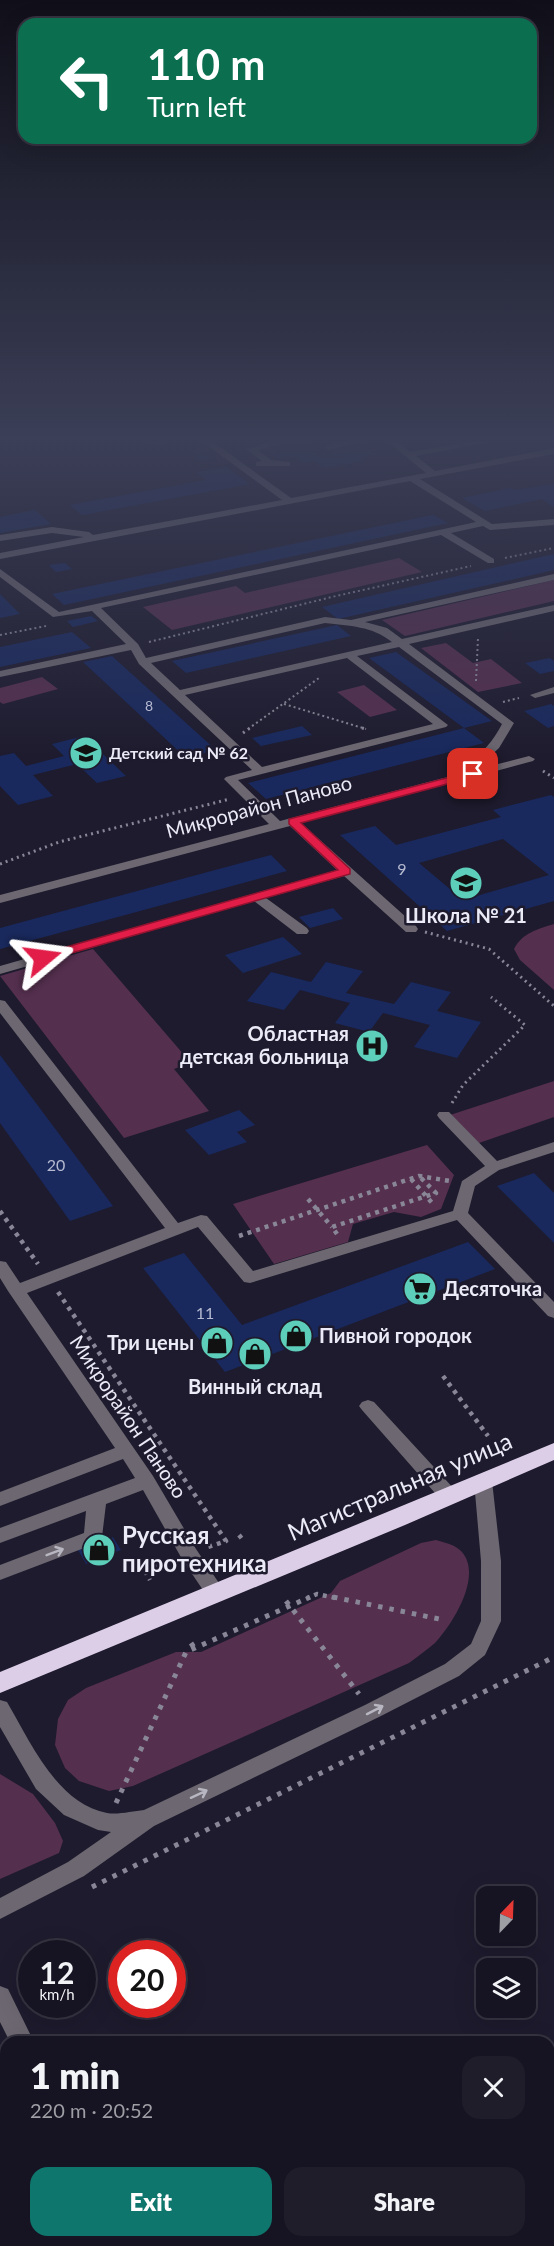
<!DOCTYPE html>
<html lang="en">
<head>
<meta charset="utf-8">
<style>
  :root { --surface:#161422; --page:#1f1d2a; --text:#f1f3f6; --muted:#9e9ea5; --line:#353340; --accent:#0f766e }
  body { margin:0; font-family:Lato,sans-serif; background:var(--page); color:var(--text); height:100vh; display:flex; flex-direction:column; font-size:22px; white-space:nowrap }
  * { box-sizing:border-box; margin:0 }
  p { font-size:20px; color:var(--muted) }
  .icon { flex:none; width:33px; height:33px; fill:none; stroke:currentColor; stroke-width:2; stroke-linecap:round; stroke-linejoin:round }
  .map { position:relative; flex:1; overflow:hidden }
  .panel { position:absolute; left:0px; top:2036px; width:555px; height:212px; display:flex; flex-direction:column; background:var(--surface); border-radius:18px 18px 0 0; box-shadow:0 6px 24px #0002,0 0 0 2px var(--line) }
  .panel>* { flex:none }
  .banner { position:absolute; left:18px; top:18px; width:519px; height:126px; border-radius:18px; box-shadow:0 6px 24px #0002,0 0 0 2px var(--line); background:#0b6e4f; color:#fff; overflow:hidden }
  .needle { width:39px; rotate:23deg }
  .buttons { position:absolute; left:476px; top:1886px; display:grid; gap:12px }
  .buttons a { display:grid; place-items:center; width:60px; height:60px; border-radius:12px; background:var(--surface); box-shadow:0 6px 24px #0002,0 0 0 2px var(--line); font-size:30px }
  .speed { position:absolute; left:18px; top:1940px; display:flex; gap:12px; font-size:30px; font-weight:700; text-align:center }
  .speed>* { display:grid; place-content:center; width:78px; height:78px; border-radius:50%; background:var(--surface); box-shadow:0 6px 24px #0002,0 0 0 2px var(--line); line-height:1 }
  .speed small { font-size:15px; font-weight:400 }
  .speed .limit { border:9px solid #d22; background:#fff; color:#111 }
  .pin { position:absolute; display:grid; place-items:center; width:51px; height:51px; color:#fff; margin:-26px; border-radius:12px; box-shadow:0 3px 9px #0006 }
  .me { position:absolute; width:66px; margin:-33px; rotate:74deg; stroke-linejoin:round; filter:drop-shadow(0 0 4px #0008) }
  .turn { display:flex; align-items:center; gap:21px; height:126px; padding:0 30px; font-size:27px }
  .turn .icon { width:78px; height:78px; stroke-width:2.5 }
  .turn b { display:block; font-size:42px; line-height:51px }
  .round { display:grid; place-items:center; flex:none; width:63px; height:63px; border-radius:18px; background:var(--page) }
  .summary { display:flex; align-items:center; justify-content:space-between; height:102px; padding:0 30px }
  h1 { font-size:36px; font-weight:800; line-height:45px }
  .action { display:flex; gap:12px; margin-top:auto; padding:12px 30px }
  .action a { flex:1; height:69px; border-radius:18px; background:var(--accent); color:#fff; font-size:24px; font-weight:800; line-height:69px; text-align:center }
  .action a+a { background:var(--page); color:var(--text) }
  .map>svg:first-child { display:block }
</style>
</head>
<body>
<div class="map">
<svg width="554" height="2246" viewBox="0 0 554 2246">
  <rect width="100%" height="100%" fill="#1e1b2e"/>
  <path fill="#542f4e" d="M399,558L422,572L172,630L143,607L236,586L245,593Z
    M554,580V601L405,636L382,620Z
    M446,643L473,663L491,659L522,683L478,692L421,648Z
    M42,677L58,689L3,704L0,702V688Z
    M364,685L397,710L370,717L337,692Z
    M554,924V990L520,960L514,949C522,933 538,929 554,924Z
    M93,949L191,1063L174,1069L209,1111L124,1138L0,976Z
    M554,1081V1117L479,1143L450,1115Z
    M427,1145L454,1175L441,1209L421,1217L394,1212L353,1224L348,1242L274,1264L233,1204Z
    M436,1540C445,1543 454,1544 461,1551C484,1575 452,1625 435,1643C427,1650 418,1656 409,1663L133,1786L109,1791L79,1781L65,1768L55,1745L58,1719L68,1700L86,1688L176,1652H201L331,1593L340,1581L421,1543Z
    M0,1774L33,1794L55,1823L63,1841L59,1853L0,1879Z"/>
  <path fill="#19295d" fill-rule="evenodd" d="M280,442H303L320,454L363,446L377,454L359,458L364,461L324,468L314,461L304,463L294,457L279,459L267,450L287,447Z
    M201,451L212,458L201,460L190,453Z
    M226,467L250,484L82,515L70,505L206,480L196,472Z
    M554,484V507L542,499L485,511L462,498L510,488L514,490Z
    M35,510L51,524L0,533V517Z
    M433,515L448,523L64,605L52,594Z
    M554,554V570L338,619L322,607Z
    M65,563L72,569L56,572L49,565Z
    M0,594L20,614L0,618Z
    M91,616L98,621L73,627L67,621Z
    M337,625L351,636L186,673L172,661Z
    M72,632L91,648L0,667V647Z
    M396,652L492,721L464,728L369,658Z
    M112,656L216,750L186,758L83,662Z
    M550,658L554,661V671L540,674L525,663Z
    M551,704L554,706V726L548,728L524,711Z
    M302,726L312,735L261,746L252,738Z
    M464,728L484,743L266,799L248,783Z
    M84,736L126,776L97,783L77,764L33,775L53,796L18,805L0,786V756L14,753L26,766L64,756L52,744Z
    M551,795L554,797V901L447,931L340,835L375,826L396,845L501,817L493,810ZM503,839L549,875L463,900L419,863Z
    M271,855L287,871L0,949V928Z
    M333,908L343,919L310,928L299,917Z
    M283,937L302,954L243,973L225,955Z
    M326,962L363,971L346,993L394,1004L411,982L451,992L437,1011L481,1022L457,1058L414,1047L430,1025L383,1013L369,1032L335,1023L350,1003L300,990L284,1010L247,1001L271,972L311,982Z
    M0,1055L113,1206L70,1221L0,1123Z
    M239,1110L255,1125L237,1132L247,1142L209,1155L185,1130Z
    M534,1173L554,1193V1243L497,1186Z
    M468,1242L495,1269L225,1372L143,1268L184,1253L242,1325Z
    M113,1537L121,1550L86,1564L78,1550Z
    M0,2109L6,2122V2206L0,2209Z"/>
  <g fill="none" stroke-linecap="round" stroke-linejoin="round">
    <path stroke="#898797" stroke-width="2" stroke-dasharray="2 3" stroke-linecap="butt" d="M505,558L554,548
      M0,635L46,626
      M149,642L336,596L471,566
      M476,681L478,638
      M503,702L519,698
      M284,704L366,729
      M248,729L319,678"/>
    <path stroke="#898797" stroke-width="3" stroke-dasharray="2 4" stroke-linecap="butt" d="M362,728L366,729
      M243,733L250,728
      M543,771L554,778
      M0,864L59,842L230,799
      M425,932L489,949L554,1006
      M452,1103L463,1085L525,1025L491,997"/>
    <path stroke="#898797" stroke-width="4.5" stroke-dasharray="4 5" stroke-linecap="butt" d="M411,1179L433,1204
      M308,1199L332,1227
      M0,1211L38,1264
      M337,1234L332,1227L436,1193L420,1177
      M239,1236L419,1176L450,1181
      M58,1292L226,1541L208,1547
      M443,1376L488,1436
      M239,1535L243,1540
      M154,1568L170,1561
      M145,1571L150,1580
      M306,1599L317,1594L340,1599"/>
    <path stroke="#898797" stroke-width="5" stroke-dasharray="4.5 7" stroke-linecap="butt" d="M333,1597L444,1620
      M286,1601L359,1694
      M191,1643L195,1649
      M116,1803L186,1652L310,1597
      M92,1887L554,1657
      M549,2105L554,2111"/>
    <path fill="#6c6770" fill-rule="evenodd" d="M147,442H165L161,445Z
      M203,442H213L291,498L426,473L388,442H398L410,452L468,442H490L416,456L435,471L554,448V454L420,479L492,524L554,519V525L490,530L483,526L451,533L494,559V563H488L441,535L101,608L138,644L146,658L325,617L351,620L554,574V580L365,622L387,628L402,639L554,605V611L409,644L514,723L499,748L475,770L529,756L535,759L533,761L301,823L416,926L418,929L416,932H406L344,876L266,898L307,928L309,931L307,934H297L254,901L0,974V966L337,870L290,826L0,903V895L269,824L224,779L226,777L252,770L139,664L131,650L0,677V671L126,644L92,611L53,617L0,577V569L59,612L476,522L410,481L0,559V553L84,537L52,533L0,541V535L52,527L89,532L93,535L282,500ZM325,623C350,626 372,626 392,642L180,690L151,663ZM399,647L502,724C492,744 478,757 460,770L459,774L280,821L238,780L446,727L448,725L357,656ZM347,658L433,724L262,767L185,695Z
      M271,442L281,444L258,450L271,460L290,462V466H256V462L262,461L246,449Z
      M339,442H358L329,450L325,447Z
      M554,687V693L535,698L530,695Z
      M0,1000L5,1001L178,1223L201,1215L207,1216L253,1271L453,1211L462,1181L485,1166L439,1118L437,1115L439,1112H449L497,1161L554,1142V1152L499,1170L475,1186L468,1213L554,1302V1318L548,1316L457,1220L250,1283L244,1282L198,1227L27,1293L153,1476L196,1549L223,1589L226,1594L223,1599L216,1602L209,1599L182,1559L143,1490L106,1504L102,1537L100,1542L0,1580V1565L84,1533L86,1511L0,1543V1528L135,1478L123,1459L0,1506V1492L115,1448L8,1291L0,1278V1261L6,1262L20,1283L165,1228L0,1013Z
      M368,1400L374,1402L456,1491L458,1496L456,1501L449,1503L442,1501L362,1410L359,1406L362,1402Z
      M483,1474L489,1476L492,1481L501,1561V1621L485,1655L459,1676L379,1717L154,1826L84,1876L0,1919V1898L68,1862L111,1832L98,1830L64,1815L36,1789L0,1727V1700L7,1702C30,1741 57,1804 107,1813C118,1815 133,1811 144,1810L365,1705L445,1664L471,1644L481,1621V1561L474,1481L477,1476Z
      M0,1986L8,1989L34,2042H10L0,2022Z
      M44,2241H78L76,2246H42Z"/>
    <path fill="#dccee6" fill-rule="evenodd" d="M554,1443V1460L405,1525L0,1693V1672Z"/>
  </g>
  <defs><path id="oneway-shaft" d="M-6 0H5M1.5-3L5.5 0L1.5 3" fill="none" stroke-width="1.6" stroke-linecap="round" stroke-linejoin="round" transform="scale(1.5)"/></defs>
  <g stroke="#b8b6c1">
    <use href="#oneway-shaft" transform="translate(55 1552) rotate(-21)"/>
    <use href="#oneway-shaft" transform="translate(375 1710) rotate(-27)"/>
    <use href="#oneway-shaft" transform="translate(199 1794) rotate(-25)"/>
  </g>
  <linearGradient id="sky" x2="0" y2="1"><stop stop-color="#100f19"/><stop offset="0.58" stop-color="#3b3f57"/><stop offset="1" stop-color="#3b3f57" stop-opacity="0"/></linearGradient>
  <rect width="554" height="757" fill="url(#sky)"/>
  <path fill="#e11d48" stroke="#92132f" stroke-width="1.5" d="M473,771L478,774L477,776L301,823L350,869V874L47,960L43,962L36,958L38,955L338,870L289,824V819Z"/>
  <defs>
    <g id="school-disc" transform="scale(1.725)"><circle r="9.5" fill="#5dceb9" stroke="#1e1b2e"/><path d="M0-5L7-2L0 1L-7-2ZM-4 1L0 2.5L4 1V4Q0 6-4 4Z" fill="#111"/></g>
    <g id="hospital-disc" transform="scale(1.725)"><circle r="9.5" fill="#5dceb9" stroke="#1e1b2e"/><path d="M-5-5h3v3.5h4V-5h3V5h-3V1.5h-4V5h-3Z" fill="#111"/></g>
    <g id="supermarket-disc" transform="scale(1.725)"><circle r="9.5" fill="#5dceb9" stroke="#1e1b2e"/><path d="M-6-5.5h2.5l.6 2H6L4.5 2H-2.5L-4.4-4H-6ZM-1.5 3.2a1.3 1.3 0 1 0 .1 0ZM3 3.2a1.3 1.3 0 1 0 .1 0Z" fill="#111"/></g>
    <g id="shop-disc" transform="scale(1.725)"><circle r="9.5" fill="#5dceb9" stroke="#1e1b2e"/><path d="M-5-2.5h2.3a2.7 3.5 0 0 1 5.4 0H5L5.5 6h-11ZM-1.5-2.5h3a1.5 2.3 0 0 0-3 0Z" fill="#111"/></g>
  </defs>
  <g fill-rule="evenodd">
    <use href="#school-disc" x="86" y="753"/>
    <use href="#school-disc" x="466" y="883"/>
    <use href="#hospital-disc" x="372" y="1046"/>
    <use href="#supermarket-disc" x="420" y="1289"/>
    <use href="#shop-disc" x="296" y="1336"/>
    <use href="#shop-disc" x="217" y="1343"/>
    <use href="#shop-disc" x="255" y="1354"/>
    <use href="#shop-disc" x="99" y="1550"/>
  </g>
  <g text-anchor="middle" stroke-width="5" stroke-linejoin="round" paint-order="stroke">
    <g font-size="14" fill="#b6bad0">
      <text x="149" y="711">8</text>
    </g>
    <g font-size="16" font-weight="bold" fill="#ebeaf7" stroke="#1e1b2e" text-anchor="start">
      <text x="109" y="759">Детский сад № 62</text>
    </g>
    <g font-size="16" fill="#b6bad0">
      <text x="402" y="875">9</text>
      <text x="56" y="1171">20</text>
      <text x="205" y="1319">11</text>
    </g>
    <g font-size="20" fill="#ebeaf7" stroke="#1e1b2e">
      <text transform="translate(259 807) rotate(-15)" y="7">Микрорайон Паново</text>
      <text transform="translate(128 1417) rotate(56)" y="7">Микрорайон Паново</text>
    </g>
    <g font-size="20" font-weight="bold" fill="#ebeaf7" stroke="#1e1b2e">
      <text x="466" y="923">Школа № 21</text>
      <text x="349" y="1041" text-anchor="end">Областная<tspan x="349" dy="23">детская больница</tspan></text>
      <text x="443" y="1296" text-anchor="start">Десяточка</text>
      <text x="319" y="1343" text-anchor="start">Пивной городок</text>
      <text x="194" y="1350" text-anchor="end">Три цены</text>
      <text x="255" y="1394">Винный склад</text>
    </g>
    <g font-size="24" fill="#ebeaf7" stroke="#1e1b2e">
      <text transform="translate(400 1487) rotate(-23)" y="8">Магистральная улица</text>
    </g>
    <g font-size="24" font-weight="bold" fill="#ebeaf7" stroke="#1e1b2e" text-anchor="start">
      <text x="122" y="1544">Русская<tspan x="122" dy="28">пиротехника</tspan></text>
    </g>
  </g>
</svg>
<div class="buttons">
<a><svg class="needle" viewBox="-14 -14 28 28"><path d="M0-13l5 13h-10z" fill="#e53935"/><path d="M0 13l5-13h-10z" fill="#9e9ea5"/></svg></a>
<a><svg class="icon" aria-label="layers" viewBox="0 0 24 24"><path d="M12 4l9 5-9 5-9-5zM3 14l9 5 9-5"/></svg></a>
</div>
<div class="speed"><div>12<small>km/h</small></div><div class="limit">20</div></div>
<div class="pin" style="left:473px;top:774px;background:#d93025"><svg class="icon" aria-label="arrive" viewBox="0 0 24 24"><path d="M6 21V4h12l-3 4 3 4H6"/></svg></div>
<svg class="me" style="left:43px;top:958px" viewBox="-20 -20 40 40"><path d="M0-17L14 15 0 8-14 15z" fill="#e11d48" stroke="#fff" stroke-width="4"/></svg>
<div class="banner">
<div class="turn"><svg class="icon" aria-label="left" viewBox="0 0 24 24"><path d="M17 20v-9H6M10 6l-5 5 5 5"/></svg><div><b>110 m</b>Turn left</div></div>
</div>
<section class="panel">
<div class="summary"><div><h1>1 min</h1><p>220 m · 20:52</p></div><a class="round"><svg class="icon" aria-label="close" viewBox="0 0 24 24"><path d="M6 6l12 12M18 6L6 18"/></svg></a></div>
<div class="action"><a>Exit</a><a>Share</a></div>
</section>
</div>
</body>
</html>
